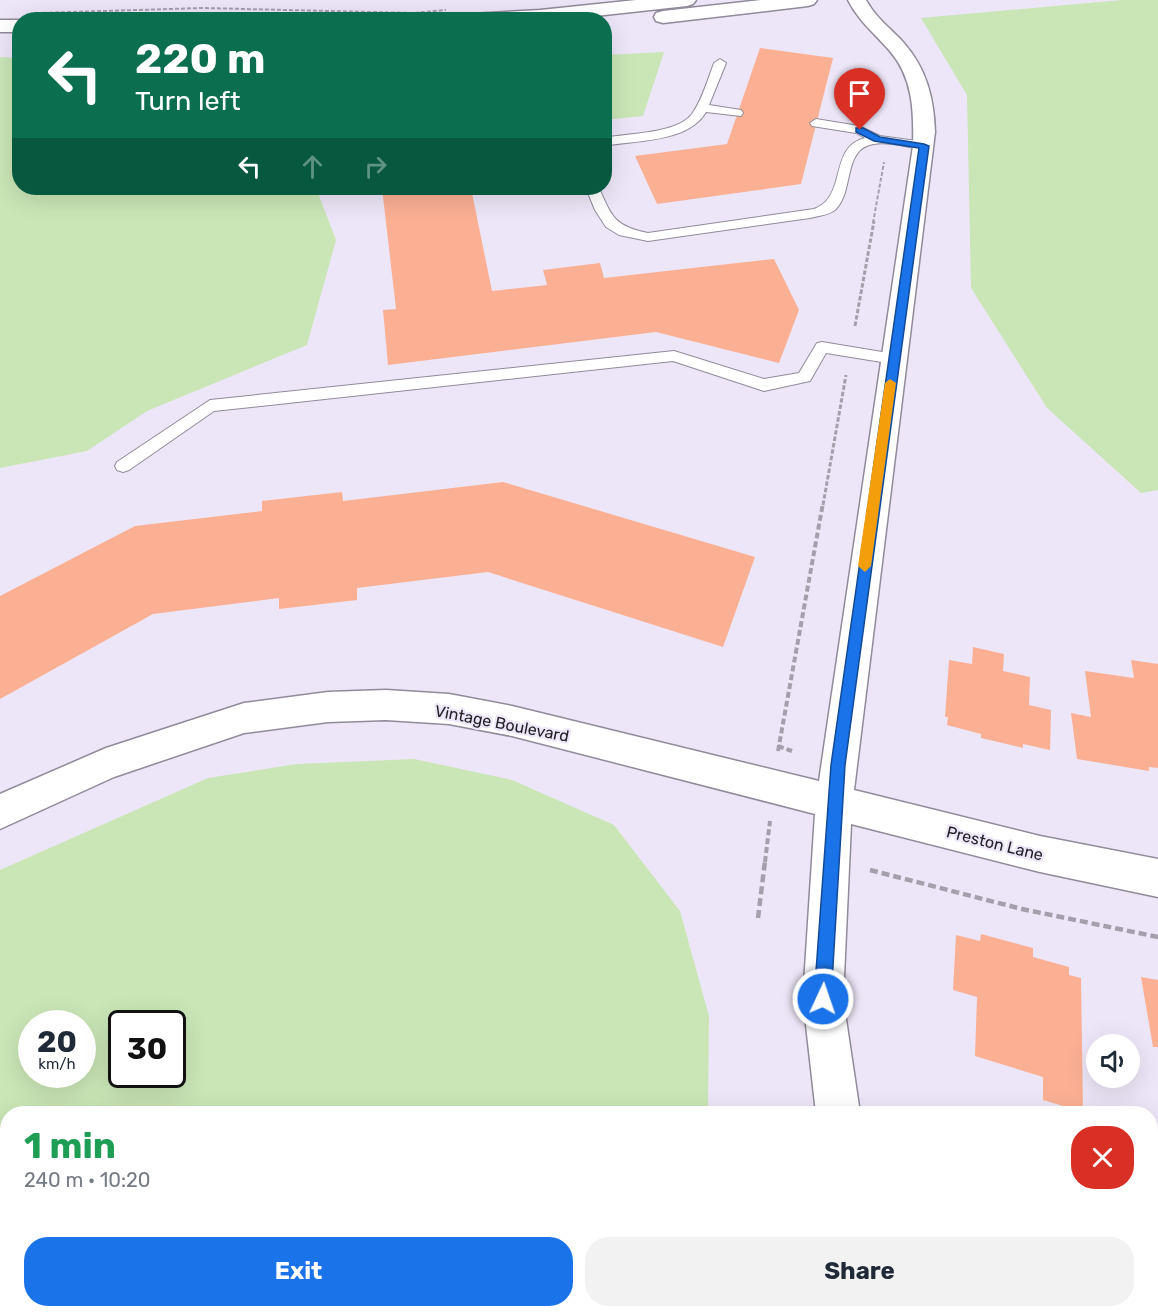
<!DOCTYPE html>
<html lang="en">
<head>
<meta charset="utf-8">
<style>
  :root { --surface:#fff; --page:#f2f2f3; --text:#1f2937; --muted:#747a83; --accent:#1a73e8 }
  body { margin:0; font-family:Rubik,sans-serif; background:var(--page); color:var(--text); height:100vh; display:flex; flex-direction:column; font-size:22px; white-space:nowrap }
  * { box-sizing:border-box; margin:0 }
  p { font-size:20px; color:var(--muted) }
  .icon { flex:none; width:33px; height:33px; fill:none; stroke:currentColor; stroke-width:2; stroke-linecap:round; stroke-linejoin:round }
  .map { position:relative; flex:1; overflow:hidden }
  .drawer { position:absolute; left:0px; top:1106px; width:1158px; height:212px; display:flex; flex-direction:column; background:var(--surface); border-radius:24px 24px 0 0; box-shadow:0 6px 24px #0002 }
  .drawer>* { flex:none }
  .hud { position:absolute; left:12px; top:12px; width:600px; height:183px; border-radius:24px; box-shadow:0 6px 24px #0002; background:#0b6e4f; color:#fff; overflow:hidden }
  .buttons { position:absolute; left:1086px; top:1034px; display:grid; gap:12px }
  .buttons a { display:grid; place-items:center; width:54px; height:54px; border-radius:50%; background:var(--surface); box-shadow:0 6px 24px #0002; font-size:30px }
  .speed { position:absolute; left:18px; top:1010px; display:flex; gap:12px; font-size:30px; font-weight:700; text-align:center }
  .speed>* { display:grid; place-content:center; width:78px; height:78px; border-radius:50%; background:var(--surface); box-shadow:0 6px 24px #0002; line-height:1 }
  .speed small { font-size:15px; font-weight:400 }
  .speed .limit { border:3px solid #111; border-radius:9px; background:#fff; color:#111 }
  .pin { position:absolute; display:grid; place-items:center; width:51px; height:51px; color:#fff; margin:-62px -26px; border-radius:50% 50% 50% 0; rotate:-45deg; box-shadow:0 0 6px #0007 }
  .pin .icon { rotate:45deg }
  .me { position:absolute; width:66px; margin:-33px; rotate:3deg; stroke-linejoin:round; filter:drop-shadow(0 0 4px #0008) }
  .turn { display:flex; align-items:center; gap:21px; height:126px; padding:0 24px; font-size:27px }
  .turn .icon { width:78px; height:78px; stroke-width:2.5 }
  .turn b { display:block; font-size:42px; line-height:51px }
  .lanes { display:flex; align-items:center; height:57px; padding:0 24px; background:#0003; justify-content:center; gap:30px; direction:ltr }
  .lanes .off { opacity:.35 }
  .round { display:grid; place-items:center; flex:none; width:63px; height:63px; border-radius:24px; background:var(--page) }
  .summary { display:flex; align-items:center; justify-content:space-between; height:102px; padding:0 24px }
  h1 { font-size:36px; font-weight:700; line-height:45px; color:#1e9e55 }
  .cta { display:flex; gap:12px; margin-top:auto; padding:12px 24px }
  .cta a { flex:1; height:69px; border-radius:24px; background:var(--accent); color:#fff; font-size:24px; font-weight:700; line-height:69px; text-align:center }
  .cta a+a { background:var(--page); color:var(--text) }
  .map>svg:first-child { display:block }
</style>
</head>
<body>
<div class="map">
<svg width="1158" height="1316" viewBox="0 0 1158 1316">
  <rect width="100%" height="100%" fill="#ede6f8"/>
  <path fill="#cae6b6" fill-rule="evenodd" d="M1122,0H1158V490L1141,493L1047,408L971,288L967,95L921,18Z
    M664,52L643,116L605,120V55Z
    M0,57L19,58L20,188H316L336,240L307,345L147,411L87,451L0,468Z
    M414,759L512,780L614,825L680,911L709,1016L708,1113H8V1310H737L738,1316H0V870L208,778L297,764ZM32,1023H82V1074H32ZM122,1023H172V1074H122Z"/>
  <path fill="#fbb094" d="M760,48L833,58L801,184L657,204L635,156L727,144Z
    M382,188H471L492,291L547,285L543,270L600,263L604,278L774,259L799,310L779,363L656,332L388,365L383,310L396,309Z
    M503,482L755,557L723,647L488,572L357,588V600L279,609V598L153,614L0,699V596L135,526L262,511V501L342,492L343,501Z
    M973,647L1004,654L1003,671L1030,677L1029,705L1051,710L1050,750L1023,744V748L981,738V734L947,725L948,717H945L949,660L972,664Z
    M1131,660L1158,664V768L1149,767V771L1077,759L1071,713L1091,717L1085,671L1134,678Z
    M981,934L1033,948V957L1069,967V975L1081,978L1083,1112L1043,1100V1077L975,1056L977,997L953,990L956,935L980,941Z
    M1141,977L1158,980V1047H1153Z"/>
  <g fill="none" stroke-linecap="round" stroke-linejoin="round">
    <g stroke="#908a9a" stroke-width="2">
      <path id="lane" d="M720,59L726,63L709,105L741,110L743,113L741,116L706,112C688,143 635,140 604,146V138C628,133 677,134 692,114C702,100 708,79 714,63Z
        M816,119L859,126L880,136L924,142L930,146L924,150C907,147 886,140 869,145C844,153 853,192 836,209C830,215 818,216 810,218L648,241L619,235L606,227L595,210L586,188H599C612,217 614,226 648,233L814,209C848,197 828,147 865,138L856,133L812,126L810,123Z
        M822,342L900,355L902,359L900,363L894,364L826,353L810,381L764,391L673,361L214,411L129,470L123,472L117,470L115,466L117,462L210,400L674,351L764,379L799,373L817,343Z"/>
    </g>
    <g stroke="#908a9a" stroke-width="3">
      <path id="street" d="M848,0H866C875,17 890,28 903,42C926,68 934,97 935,132L854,790L1040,836L1158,859V897L1040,872L851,824L843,999L860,1113H816L803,999L815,814L512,736L449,724L386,720L328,722L244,733L114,777L0,829V794L106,748L244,703L328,692L386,690L449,694L512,706L819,781L913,146C914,111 913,77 889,50C874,33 858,20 848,0Z
        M851,1310H899L901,1316H853Z"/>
    </g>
    <g stroke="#908a9a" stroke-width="3">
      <path id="secondary" d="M636,0H696L693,4L687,6L559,20H462L464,16L471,14L540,10Z
        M761,0H817L814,4L808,6L663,23L656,21L654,17L656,13L663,11Z
        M0,20H20V32H0Z"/>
    </g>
    <path stroke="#a59fad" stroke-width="2" stroke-dasharray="4 2" stroke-linecap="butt" d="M37,13L203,8L414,13L446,10
      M873,223L884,162"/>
    <path stroke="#a59fad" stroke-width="3" stroke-dasharray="4.5 2" stroke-linecap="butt" d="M855,326L874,221
      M823,505L846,375"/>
    <path stroke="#a59fad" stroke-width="4" stroke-dasharray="6 3" stroke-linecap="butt" d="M778,746L792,751
      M778,751L823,503
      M765,862L770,821"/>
    <path stroke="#a59fad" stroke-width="4.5" stroke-dasharray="8 4" stroke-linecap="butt" d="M870,870L1022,909L1158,937
      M758,918L765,861"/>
    <use href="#lane" fill="#fff" fill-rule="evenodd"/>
    <use href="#street" fill="#fff" fill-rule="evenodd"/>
    <use href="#secondary" fill="#fff" fill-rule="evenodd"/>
  </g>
  <path fill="#1a73e8" stroke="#114b97" stroke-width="1.5" d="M856,128H863L880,137L924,144L929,146L845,765L831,999L829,1005L823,1007L817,1005L814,999L831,765L919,148L874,141L856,132Z"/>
  <path fill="#f59e0b" d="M890,379L896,383L871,566L865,572L858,566L885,383Z"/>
  <g text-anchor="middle" stroke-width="4.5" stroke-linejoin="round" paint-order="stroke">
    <g font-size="16" fill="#222026" stroke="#ede6f8">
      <text transform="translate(502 723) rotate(11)" y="6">Vintage Boulevard</text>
      <text transform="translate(995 843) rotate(14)" y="6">Preston Lane</text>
    </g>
  </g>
</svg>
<div class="buttons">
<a><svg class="icon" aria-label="sound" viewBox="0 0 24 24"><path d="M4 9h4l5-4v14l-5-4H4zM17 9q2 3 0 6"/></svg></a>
</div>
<div class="speed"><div>20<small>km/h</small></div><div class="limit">30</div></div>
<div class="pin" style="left:860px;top:130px;background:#d93025"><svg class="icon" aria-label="arrive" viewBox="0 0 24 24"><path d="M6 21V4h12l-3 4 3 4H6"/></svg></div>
<svg class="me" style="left:823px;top:999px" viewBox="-20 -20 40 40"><circle r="17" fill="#1a73e8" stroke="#fff" stroke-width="3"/><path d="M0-11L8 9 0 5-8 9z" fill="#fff"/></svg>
<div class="hud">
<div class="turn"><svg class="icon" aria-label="left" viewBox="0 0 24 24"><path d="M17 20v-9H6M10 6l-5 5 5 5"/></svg><div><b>220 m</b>Turn left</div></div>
<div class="lanes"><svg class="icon" aria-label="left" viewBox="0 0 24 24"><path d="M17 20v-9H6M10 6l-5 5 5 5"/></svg><svg class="icon off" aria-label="ahead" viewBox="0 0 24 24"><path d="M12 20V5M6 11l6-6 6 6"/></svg><svg class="icon off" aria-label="right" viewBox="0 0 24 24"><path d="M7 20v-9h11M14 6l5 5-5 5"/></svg></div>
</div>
<section class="drawer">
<div class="summary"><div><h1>1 min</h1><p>240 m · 10:20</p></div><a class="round" style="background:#d93025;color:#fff"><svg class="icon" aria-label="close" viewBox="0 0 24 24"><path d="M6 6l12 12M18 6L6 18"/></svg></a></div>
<div class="cta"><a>Exit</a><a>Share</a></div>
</section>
</div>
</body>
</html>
